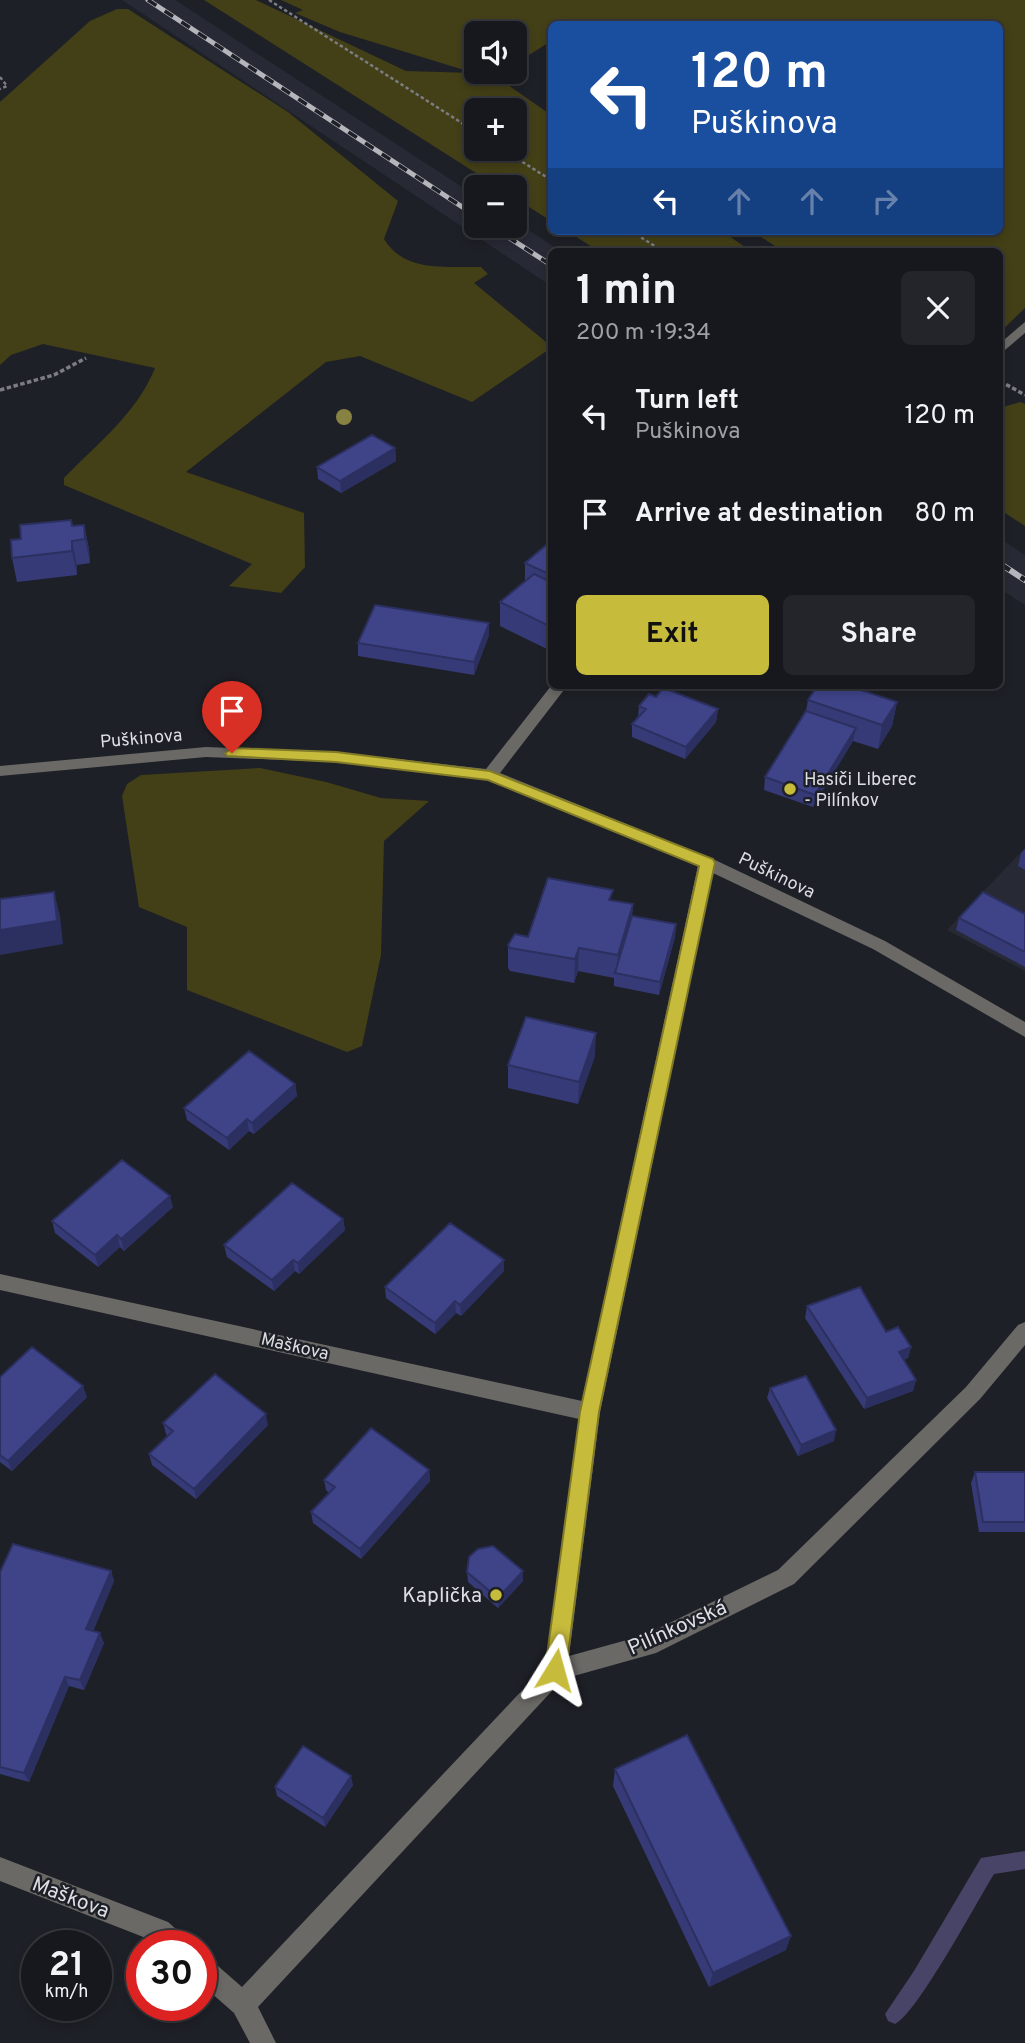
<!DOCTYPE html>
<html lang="en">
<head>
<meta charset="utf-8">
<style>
  :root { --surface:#16181d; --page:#23252a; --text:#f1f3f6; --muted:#9ea0a4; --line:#35373b; --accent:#c7bb3c }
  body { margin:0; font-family:Overpass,sans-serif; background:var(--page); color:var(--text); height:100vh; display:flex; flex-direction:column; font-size:26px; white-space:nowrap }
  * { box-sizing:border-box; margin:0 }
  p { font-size:23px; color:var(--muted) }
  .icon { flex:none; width:38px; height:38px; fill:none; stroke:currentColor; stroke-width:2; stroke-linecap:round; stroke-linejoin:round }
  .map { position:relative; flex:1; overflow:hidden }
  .side { position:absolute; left:548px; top:248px; width:455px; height:441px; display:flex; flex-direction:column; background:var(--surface); border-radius:10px; box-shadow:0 4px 10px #0003,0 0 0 2px var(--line) }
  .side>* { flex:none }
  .hud { position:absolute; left:548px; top:21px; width:455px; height:214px; border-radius:10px; box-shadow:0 4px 10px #0003,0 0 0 2px var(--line); background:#1a4fa0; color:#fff; overflow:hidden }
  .buttons { position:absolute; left:464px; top:21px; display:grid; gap:14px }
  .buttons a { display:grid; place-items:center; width:63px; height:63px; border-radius:10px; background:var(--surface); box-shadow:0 4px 10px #0003,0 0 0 2px var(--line); font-size:35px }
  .speed { position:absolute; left:21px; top:1930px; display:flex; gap:14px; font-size:35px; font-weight:700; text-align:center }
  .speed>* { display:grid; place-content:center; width:91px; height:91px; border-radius:50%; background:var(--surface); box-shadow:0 4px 10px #0003,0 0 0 2px var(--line); line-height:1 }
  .speed small { font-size:18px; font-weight:400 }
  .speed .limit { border:10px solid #d22; background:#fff; color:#111 }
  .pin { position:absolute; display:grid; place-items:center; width:60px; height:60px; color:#fff; margin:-72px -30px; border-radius:50% 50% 50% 0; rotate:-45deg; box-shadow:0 0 7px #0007 }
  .pin .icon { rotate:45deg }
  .me { position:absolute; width:77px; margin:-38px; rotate:8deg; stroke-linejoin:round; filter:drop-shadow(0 0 5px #0008) }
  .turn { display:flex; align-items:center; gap:24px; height:147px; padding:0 28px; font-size:32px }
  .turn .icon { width:91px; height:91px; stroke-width:2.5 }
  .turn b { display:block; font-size:49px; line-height:60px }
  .lanes { display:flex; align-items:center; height:66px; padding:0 28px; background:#0003; justify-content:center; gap:35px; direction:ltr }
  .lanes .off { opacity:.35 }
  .round { display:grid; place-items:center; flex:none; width:74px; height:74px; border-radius:10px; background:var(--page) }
  .head { display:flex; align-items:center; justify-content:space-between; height:119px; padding:0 28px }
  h1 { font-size:42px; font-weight:700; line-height:52px }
  .action { display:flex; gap:14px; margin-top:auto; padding:14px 28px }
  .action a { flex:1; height:80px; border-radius:10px; background:var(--accent); color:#111; font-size:28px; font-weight:700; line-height:80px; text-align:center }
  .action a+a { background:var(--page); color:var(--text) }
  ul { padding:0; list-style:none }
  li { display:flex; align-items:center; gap:21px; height:98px; padding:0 28px }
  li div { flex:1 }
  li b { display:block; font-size:26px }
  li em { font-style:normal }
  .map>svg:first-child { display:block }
</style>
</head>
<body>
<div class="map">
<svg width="1025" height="2043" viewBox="0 0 1025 2043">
  <rect width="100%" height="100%" fill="#1e2027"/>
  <path fill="#272935" d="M122,0H175L476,196V226H514L515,221L562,252H551V286Z
    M999,538L1025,555V605L999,588Z
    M1025,848V971L947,930Z"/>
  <path fill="#433f16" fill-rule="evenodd" d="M204,0H256L406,71L474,73L340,32L295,13L303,10L281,0H1025V308L999,333V252H784L752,231H999V24H551V41L515,64L514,33H476V72H501L495,76L551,115V221L515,198L514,187H498ZM514,110V149H476V110Z
    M117,9H128L288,112L398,201L384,239C405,273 445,266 481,267L488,274L474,283L551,346V348L472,402L360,356L326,362L186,472L304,513L305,567L281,593L229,586L252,564L64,485V478C97,444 137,413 155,368L43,344L11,355L0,365V102L90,21Z
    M567,231H722L752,252H600Z
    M1021,402L1025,404V526L999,509V408Z
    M260,768L326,782L381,798L429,801L384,841L381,955L362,1046L347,1052L187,990V927L139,907L122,796L127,784L141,775Z"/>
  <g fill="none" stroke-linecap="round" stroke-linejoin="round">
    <path fill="#484467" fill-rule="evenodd" d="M1025,1851V1869L994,1874C978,1900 916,2015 895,2024L888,2021L885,2014L914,1971L981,1858Z"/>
    <path stroke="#7b7d83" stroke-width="2.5" stroke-dasharray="3.5 2.5" stroke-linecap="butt" d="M269,0L476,132
      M0,77L7,86L0,89
      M502,149L551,180
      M631,231L664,252"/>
    <path stroke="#7b7d83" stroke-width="3.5" stroke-dasharray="4.5 2.5" stroke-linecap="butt" d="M1000,381L1025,395
      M0,390L54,375L86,358"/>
    <path fill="#6a6966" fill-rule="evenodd" d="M1025,322V333L999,355V344Z
      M551,686H567L500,773L713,859L885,941L1025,1022V1037L873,949L713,873L600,1412L569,1656L645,1635L778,1570L966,1387L1018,1325L1025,1322V1345L980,1399L794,1584L656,1653L563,1679L258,2007L276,2043H250L234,2013L201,1984V1956L210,1959L242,1987L546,1665L579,1419L0,1290V1274L582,1401L698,866L488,780L336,762L206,757L0,776V766L206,747L336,752L486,769Z
      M0,1857L168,1922L185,1937L188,1946H158L151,1940L0,1881Z"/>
    <g stroke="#b5b6bc" stroke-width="5">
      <path id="rail-far1" d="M148,0L476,216
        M491,226L551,265"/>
    </g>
    <g stroke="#b5b6bc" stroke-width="6">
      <path id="rail" d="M999,563L1025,580"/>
    </g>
    <use href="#rail-far1" stroke="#1e2027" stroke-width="3.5" stroke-dasharray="10" stroke-linecap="butt"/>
    <use href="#rail" stroke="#1e2027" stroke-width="4.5" stroke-dasharray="13" stroke-linecap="butt"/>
  </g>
  <circle fill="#888242" cx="344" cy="417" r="8"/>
  <path fill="#363a76" d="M395,448L396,461L341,493L318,479L317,467Z
    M71,520L72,526L84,525L89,549L90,563L77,565V575L17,582L12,558L21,539Z
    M551,541V647L549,650L500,626V602L525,581V563Z
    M489,623V635L474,675L358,656V643Z
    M656,697L718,709L716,722L685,759L632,737V724L638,717L639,706Z
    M808,700L897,702L892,726L878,749L853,741L813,807L764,790L765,777L806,711Z
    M1025,849V870L1018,866L1021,853Z
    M612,901L633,904L632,916L676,924L675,937L659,995L614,986V978L578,971L574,983L510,971L508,968V945Z
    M1025,914V967L956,930L959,918Z
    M595,1056L578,1104L508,1088V1065Z
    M295,1084L297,1096L254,1134L249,1131L229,1150L187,1120L184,1108Z
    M173,1207L124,1251L120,1247L98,1267L55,1233L52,1221Z
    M343,1219L345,1230L299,1274L295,1271L274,1291L227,1257L224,1245Z
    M504,1260V1271L461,1316L456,1313L435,1334L386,1298L385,1287Z
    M807,1306L886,1332L911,1347L908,1358L904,1360L916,1380L913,1391L864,1409L805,1318Z
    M0,1377L87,1397L12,1471L0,1462Z
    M770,1388L834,1441L798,1456L767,1398Z
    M163,1423L268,1425L196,1499L152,1465L149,1454L168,1436L166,1434Z
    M429,1470L430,1481L361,1559L313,1523L311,1512L329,1493L326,1490L324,1480Z
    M975,1472H1025V1532H979L971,1483Z
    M111,1571L114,1581L93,1631L104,1643L84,1690L69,1686L29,1782L0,1774V1572Z
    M523,1571V1581L498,1608L468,1582L467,1572Z
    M615,1769L786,1950L709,1987L613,1786Z
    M353,1785L325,1827L277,1796L275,1787Z"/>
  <path fill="#2c3060" d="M395,448L396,461L341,493L340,481Z
    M84,525L89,549L90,563L85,539Z
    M72,541L77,565V575L72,551Z
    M489,623V635L474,675V662Z
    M551,624V647L549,650V626Z
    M897,702L892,726L878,749L882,725Z
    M718,709L716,722L685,759L686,747Z
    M856,728L853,741L813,807L815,795Z
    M54,892L60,916L63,944L0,955V930Z
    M633,904L631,928L617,974L618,955Z
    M676,924L675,937L659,995L660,982Z
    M579,948L578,971L574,983L575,959Z
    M596,1033L595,1056L578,1104L579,1082Z
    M295,1084L297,1096L254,1134L252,1123Z
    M247,1119L249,1131L229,1150L227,1138Z
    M170,1196L173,1207L124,1251L121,1239Z
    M343,1219L345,1230L299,1274L298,1263Z
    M117,1235L120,1247L98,1267L95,1255Z
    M293,1260L295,1271L274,1291L272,1280Z
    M504,1260V1271L461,1316L460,1305Z
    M455,1301L456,1313L435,1334V1323Z
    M911,1347L908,1358L896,1363L899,1352Z
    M916,1380L913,1391L864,1409L867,1398Z
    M83,1386L87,1397L12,1471L8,1461Z
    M266,1414L268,1425L196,1499L194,1489Z
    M836,1430L834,1441L798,1456L801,1445Z
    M429,1470L430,1481L361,1559L360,1549Z
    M111,1571L114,1581L90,1639L86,1629Z
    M523,1571V1581L498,1608V1598Z
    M100,1633L104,1643L84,1690L80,1680Z
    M65,1677L69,1686L29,1782L24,1773Z
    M351,1776L353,1785L325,1827L323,1818Z
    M791,1936L786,1950L709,1987L713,1973Z"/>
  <path fill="#3f4489" stroke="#2c3060" stroke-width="2" d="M372,435L395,448L340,481L317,467Z
    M71,520L72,526L84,525L85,539L72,541V551L12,558L11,540L21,539L20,525Z
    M551,541V575L525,563Z
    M534,574L551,582V624L549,626L500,602Z
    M375,605L489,623L474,662L358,643Z
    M817,686H849L897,702L882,725L808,700Z
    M663,688L718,709L686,747L632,724L646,709L639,706L649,694L656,697Z
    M806,711L856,728L815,795L765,777Z
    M548,878L613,890L609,900L633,904L618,955L579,948L575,959L510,948L508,945L515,934L528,937Z
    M54,892L57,921L0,930V899Z
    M983,892L1025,914V952L959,918Z
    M632,916L676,924L660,982L615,973Z
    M526,1017L596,1033L579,1082L508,1065Z
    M249,1051L295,1084L252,1123L247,1119L227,1138L184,1108Z
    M122,1160L170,1196L121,1239L117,1235L95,1255L52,1221Z
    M292,1183L343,1219L298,1263L293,1260L272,1280L224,1245Z
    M450,1223L504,1260L460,1305L455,1301L435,1323L385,1287Z
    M860,1287L886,1332L898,1327L911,1347L899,1352L916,1380L867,1398L807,1306Z
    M32,1347L83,1386L8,1461L0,1455V1377Z
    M215,1374L266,1414L194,1489L149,1454L173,1431L163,1423Z
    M806,1376L836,1430L801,1445L770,1388Z
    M371,1428L429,1470L360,1549L311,1512L335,1487L324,1480Z
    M975,1472H1025V1522H983Z
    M13,1544L111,1571L86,1629L100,1633L80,1680L65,1677L24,1773L0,1767V1572Z
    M493,1546L523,1571L498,1598L467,1572L469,1557L478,1549Z
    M687,1735L791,1936L713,1973L615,1769Z
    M303,1746L351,1776L323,1818L275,1787Z"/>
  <path fill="#c7bb3c" stroke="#817a27" stroke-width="2" d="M232,748L336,752L490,771L713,859L715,863L599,1412L566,1670L563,1677L555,1680L548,1677L545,1670L580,1412L699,866L488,780L336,762L227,756L225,753Z"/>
  <g fill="#c7bb3c" stroke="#1e2027" stroke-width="2.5">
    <circle cx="790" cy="789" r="7"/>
    <circle cx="496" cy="1595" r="7"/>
  </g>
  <g text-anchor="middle" stroke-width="5" stroke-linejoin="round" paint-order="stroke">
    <g font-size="18" fill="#dddee3" stroke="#1e2027">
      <text transform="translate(141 738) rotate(-5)" y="6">Puškinova</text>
      <text transform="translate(777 875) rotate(26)" y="6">Puškinova</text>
      <text transform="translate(295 1346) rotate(13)" y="6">Maškova</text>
    </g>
    <g font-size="18" fill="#dddee3" stroke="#1e2027" text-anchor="start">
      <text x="804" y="785">Hasiči Liberec<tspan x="804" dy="21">- Pilínkov</tspan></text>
    </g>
    <g font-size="21" fill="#dddee3" stroke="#1e2027" text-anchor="end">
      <text x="482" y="1602">Kaplička</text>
    </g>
    <g font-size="21" fill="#dddee3" stroke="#1e2027">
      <text transform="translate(677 1627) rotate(-24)" y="7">Pilínkovská</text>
      <text transform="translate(71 1897) rotate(21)" y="7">Maškova</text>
    </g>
  </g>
</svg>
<div class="buttons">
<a><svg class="icon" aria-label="sound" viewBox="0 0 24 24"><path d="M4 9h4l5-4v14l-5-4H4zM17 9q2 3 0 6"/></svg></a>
<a>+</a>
<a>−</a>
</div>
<div class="speed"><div>21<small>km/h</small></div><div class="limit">30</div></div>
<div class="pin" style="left:232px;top:753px;background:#d93025"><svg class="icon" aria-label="arrive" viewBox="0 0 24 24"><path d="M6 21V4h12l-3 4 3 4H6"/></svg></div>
<svg class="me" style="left:555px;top:1670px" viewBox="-20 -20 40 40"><path d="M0-17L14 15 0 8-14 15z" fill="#c7bb3c" stroke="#fff" stroke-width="4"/></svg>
<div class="hud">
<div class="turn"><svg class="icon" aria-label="left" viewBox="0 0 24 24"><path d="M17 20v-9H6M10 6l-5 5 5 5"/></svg><div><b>120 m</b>Puškinova</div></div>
<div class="lanes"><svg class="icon" aria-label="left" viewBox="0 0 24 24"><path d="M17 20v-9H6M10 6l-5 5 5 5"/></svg><svg class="icon off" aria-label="ahead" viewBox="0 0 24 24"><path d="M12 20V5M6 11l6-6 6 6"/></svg><svg class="icon off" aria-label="ahead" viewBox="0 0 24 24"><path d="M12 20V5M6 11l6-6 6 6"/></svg><svg class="icon off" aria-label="right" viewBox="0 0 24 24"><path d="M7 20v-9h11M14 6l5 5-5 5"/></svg></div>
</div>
<section class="side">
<div class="head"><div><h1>1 min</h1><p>200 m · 19:34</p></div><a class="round"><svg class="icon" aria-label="close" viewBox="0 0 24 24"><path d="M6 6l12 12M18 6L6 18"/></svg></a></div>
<ul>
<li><svg class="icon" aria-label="left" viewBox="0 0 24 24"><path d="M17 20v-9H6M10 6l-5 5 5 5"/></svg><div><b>Turn left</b><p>Puškinova</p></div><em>120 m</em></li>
<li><svg class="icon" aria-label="arrive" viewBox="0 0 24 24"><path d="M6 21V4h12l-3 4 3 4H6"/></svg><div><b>Arrive at destination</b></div><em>80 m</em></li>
</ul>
<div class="action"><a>Exit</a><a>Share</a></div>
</section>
</div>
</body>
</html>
